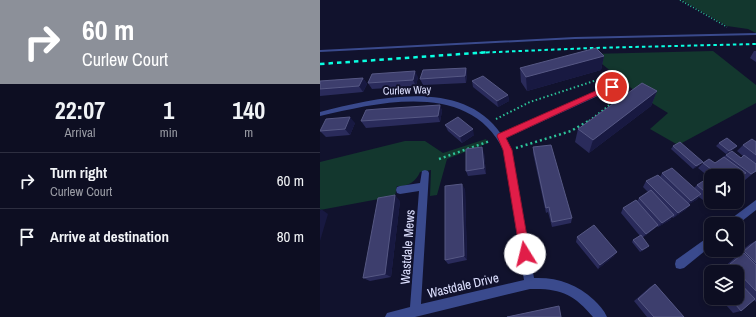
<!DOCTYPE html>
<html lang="en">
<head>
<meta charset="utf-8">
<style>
  :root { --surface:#0d0e22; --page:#16172a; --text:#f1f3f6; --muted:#9a9ca5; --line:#2d2e40 }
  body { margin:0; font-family:"Archivo Narrow",sans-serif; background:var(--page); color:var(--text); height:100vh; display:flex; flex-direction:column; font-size:15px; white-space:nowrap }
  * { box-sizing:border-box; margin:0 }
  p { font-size:13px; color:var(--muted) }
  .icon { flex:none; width:22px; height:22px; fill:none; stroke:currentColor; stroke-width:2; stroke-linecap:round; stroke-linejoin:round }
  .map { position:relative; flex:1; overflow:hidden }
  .side { display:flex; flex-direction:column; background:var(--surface); width:320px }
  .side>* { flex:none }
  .guide { background:#8c9099; color:#fff; overflow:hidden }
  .buttons { position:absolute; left:384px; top:169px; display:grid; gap:8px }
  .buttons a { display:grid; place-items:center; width:40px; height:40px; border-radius:8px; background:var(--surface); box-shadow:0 2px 6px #0003,0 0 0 1px var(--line); font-size:20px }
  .pin { position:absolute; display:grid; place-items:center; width:34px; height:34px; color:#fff; margin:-17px; border:2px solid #fff; border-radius:50%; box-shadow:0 1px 4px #0007 }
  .me { position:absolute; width:44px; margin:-22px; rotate:351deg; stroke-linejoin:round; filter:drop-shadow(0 0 3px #0008) }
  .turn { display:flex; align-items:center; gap:14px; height:84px; padding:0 16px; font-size:18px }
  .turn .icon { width:52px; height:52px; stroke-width:2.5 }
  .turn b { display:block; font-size:28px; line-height:34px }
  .eta { display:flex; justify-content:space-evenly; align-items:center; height:68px; text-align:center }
  .eta b { font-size:24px; font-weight:700; line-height:28px }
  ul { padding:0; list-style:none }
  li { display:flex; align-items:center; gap:12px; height:56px; padding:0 16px; border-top:1px solid var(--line) }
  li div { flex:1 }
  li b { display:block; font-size:15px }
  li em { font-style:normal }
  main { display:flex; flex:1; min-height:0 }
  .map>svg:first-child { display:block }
</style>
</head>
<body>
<main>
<section class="side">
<div class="guide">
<div class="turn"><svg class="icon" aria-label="right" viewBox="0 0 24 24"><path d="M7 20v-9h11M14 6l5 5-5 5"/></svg><div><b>60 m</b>Curlew Court</div></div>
</div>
<div class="eta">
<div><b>22:07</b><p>Arrival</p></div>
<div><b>1</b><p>min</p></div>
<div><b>140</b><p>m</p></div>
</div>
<ul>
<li><svg class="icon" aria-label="right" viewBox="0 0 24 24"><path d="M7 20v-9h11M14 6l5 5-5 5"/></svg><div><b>Turn right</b><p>Curlew Court</p></div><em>60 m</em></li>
<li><svg class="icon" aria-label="arrive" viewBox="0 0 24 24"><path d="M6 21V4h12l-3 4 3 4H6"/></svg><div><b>Arrive at destination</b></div><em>80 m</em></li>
</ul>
</section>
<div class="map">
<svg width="436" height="317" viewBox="0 0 436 317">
  <rect width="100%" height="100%" fill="#11122d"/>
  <path fill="#13372e" d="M362,0H436V33L428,29L407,26Z
    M393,51L436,85V103L358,145L330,129L348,113L322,97L270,54Z
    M166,139L168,143L127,159L117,195L110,196L111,170L100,172C96,182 87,187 77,186L75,196L0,210V162L85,141H105L123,153Z"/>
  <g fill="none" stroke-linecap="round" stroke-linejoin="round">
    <path stroke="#2dc399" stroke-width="1.5" stroke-dasharray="1 2" stroke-linecap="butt" d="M360,0L407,27"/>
    <path stroke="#2dc399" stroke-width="2" stroke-dasharray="1.5 2.5" stroke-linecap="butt" d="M176,119L210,102L277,80
      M269,121L296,100"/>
    <path stroke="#2dc399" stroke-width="2.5" stroke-dasharray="2 3" stroke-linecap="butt" d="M196,148L251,131L270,120
      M119,159L170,141"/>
    <path fill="#3a4a8d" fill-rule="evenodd" d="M436,33V35L255,39L0,52V50L255,37Z"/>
    <path fill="#3a4a8d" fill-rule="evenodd" d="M284,76L305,93V95H301L293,89L184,139L192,151L214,278C237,277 257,284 274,300C279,305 284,310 287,317H273C254,294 240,288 210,289L95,317H65L67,313L90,307L99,191L80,194L77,193L76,190L77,187L80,186L100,183L102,171L105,170L108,171L109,173L101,304L204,280C199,249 194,218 190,187C188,177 188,159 184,151C150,80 60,102 0,116V112C55,98 142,77 181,134L289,86L281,78Z
      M436,200V210L417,225V224H406L408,221Z
      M391,235V246L364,268L360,269L356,268L355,264L356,260Z"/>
    <path stroke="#09ffe1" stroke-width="2" stroke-dasharray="3.5 3" stroke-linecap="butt" d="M153,53L272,48L436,44"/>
    <path stroke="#09ffe1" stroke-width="2.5" stroke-dasharray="4.5 4" stroke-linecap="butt" d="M0,64L170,52"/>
  </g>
  <path fill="#2a2b5b" d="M434,51H436V62L430,58Z
    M284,56L281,70L207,91L201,82L200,68Z
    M146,68L147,74L146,83L103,85L100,79Z
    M98,77L96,86L52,89L48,83Z
    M43,78L47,84L43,92L0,96V81Z
    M152,81L188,95L189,101L178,107L153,87Z
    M337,91L331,106L269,153L255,142L258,129Z
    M120,105L122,111L120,122L46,128L41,121Z
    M35,123L30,135L6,137L0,131Z
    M125,125L154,135L142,143L128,131Z
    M436,140V171L425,180L421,177L419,179L417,176H391V200L387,203L379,197L376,200L369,204L370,205L365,210L353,218L352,217L350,220L338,227L337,226L334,229L322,238L327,248L320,252L312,242L313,240L320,236L301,213L303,208L317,201L319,198L328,192L323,187L326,181L340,177L342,173L374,188L377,185L389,177L378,168L383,163H395L406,155L421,158L423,156L417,151L423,145L435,141Z
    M399,143L417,146L414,149L406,154L396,146Z
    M353,146L380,165L373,169L351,149Z
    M213,147L252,218L251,223L232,227L228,212L226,213L213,153Z
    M164,153L166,174L148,176L146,171Z
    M145,189L147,260L128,264L125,260Z
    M80,201L71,277L50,281L43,278Z
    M257,237L294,256L278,269L256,242Z
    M436,241V302L434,300L421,311L413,313L400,298H417V272H395L403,268L417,256L416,255L430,244Z
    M391,275V288L384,280Z
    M335,284L364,317H327L314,301L330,287Z"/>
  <path fill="#181941" d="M284,56L281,70L207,91L206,77Z
    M146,68L147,74L146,83L145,76Z
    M95,71L98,77L96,86L93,80Z
    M43,78L47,84L43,92L39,86Z
    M337,91L331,106L269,153L273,140Z
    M188,95L189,101L178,107L177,101Z
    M120,105L122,111L120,122L118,116Z
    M30,117L35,123L30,135L25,129Z
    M153,129L154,135L142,143L140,137Z
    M417,146L414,149L406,154L409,151Z
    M162,147L164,153L166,174L164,168Z
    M383,162L380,165L373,169L376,166Z
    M426,173L419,179L417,180V178Z
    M142,184L145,189L147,260L144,256Z
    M381,194L376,200L366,206L371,201Z
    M75,195L80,201L71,277L65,274Z
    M370,205L365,210L353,218L358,213Z
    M1,209L8,214L0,241V211Z
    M354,215L350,220L338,227L342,223Z
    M338,225L334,229L322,238L326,234Z
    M297,252L294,256L278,269L280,265Z"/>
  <path fill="#3d3e6d" stroke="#565884" d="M276,48L284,56L206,77L200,68Z
    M146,68L145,76L100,79L103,70Z
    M95,71L93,80L48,83L52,74Z
    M163,76L188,95L177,101L152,81Z
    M43,78L39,86L0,89V81Z
    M322,83L337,91L273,140L258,129Z
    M120,105L118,116L41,121L46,110L58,109Z
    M30,117L25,129L0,131L6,119Z
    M138,117L153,129L140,137L125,125Z
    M407,138L417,146L409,151L399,143Z
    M432,139L436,142V155L423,145Z
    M360,142L383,162L376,166L353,146Z
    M231,145L252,218L232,222L229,207L226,208L213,147Z
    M162,147L164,168L146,171V149Z
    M412,151L421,158L424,155L436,164V171L431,174L406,155Z
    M404,157L426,173L417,178V176H400L383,163L389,159L395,163Z
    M352,168L381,194L371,201L342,173Z
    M338,175L370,205L358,213L326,181Z
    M391,176V197L377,185Z
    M142,184L144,256L125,260V186Z
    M331,190L354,215L342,223L319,198Z
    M75,195L65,274L43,278L58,198Z
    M316,200L338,225L326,234L303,208Z
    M274,225L297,252L280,265L257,237Z
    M321,235L329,246L322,250L313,240Z
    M436,241V263L424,251Z
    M424,253L436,265V291L410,264Z
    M405,267L410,272H398Z
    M417,280L435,299L421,311L410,298H417Z
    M335,284L364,317H334L318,299Z
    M239,306L241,317H187Z"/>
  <path fill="#e11d48" stroke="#92132f" d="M289,85L295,87L186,138L192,150L210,254L209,258L205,260L201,258L183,150L177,136L178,134Z"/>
  <g text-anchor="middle" stroke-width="4" stroke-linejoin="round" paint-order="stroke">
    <g font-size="11" fill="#dde0ff" stroke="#11122d">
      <text transform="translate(87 90) rotate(-2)" y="4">Curlew Way</text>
    </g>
    <g font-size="13" fill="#dde0ff" stroke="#11122d">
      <text transform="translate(87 247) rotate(-86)" y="5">Wastdale Mews</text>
      <text transform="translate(143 285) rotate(-13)" y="5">Wastdale Drive</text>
    </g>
  </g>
</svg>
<div class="buttons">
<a><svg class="icon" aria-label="sound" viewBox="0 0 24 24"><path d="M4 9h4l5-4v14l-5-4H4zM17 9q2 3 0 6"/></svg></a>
<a><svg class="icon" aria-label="search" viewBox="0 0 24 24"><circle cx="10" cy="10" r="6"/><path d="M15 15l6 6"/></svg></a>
<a><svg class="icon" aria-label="layers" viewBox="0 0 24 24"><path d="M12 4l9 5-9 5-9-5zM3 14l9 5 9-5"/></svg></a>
</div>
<div class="pin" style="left:292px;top:87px;background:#d93025"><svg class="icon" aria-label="arrive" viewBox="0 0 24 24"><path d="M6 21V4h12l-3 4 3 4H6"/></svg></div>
<svg class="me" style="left:205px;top:254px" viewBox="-20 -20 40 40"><circle r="19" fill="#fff"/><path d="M0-13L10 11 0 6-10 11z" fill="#e11d48"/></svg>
</div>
</main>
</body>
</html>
